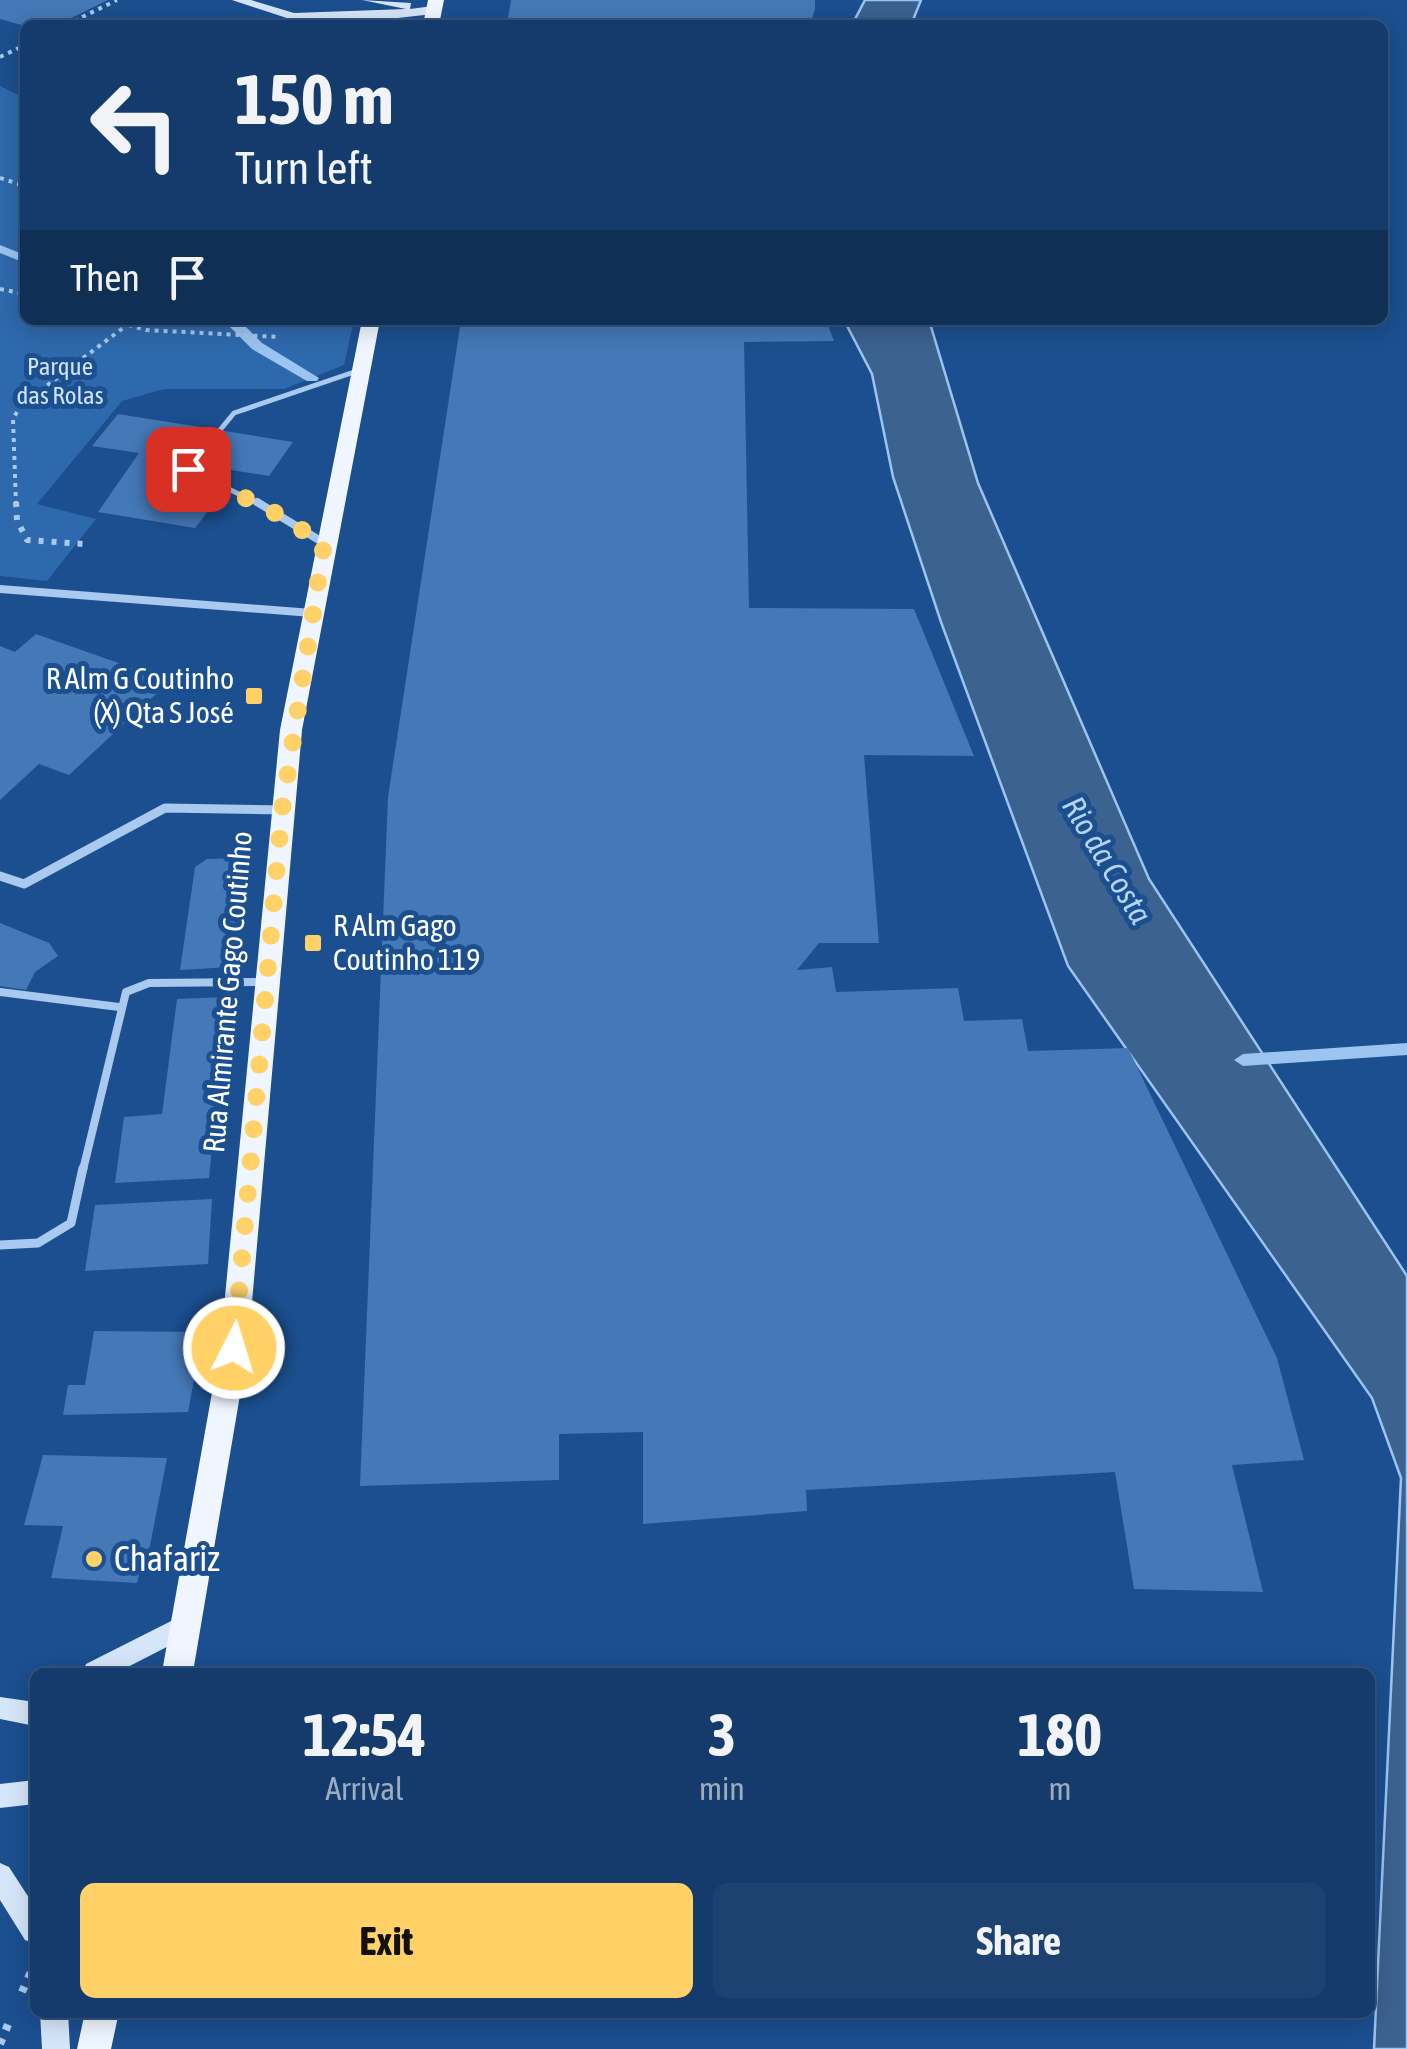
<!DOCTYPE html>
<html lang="en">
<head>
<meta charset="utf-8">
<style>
  :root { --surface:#143b6b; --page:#1d4271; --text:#f1f3f6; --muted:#9dadc1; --line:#33557e; --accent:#ffd166 }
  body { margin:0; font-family:"Asap Condensed",sans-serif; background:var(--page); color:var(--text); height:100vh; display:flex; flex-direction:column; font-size:38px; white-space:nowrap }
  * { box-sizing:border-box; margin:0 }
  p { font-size:32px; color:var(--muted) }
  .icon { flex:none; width:55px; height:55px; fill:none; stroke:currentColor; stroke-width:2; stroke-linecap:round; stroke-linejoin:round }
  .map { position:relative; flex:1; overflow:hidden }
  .sheet { position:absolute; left:30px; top:1668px; width:1345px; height:350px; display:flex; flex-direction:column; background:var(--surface); border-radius:15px; box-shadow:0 5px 25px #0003,0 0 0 2px var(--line) }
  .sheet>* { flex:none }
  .guide { position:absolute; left:20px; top:20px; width:1368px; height:305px; border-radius:15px; box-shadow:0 5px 25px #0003,0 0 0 2px var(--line); background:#143b6b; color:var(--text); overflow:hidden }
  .pin { position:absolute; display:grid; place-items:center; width:85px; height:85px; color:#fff; margin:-42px; border-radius:20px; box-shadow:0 5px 15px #0006 }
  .me { position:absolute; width:110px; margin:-55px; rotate:5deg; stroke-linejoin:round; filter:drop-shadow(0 0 8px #0008) }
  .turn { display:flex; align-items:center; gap:35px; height:210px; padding:0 50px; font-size:45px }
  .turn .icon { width:130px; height:130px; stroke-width:2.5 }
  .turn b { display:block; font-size:70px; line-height:85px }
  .then { display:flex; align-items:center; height:95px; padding:0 50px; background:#0003; gap:20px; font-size:38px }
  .eta { display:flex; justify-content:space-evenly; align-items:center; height:170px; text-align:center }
  .eta b { font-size:60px; font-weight:700; line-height:70px }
  .primary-button { display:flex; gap:20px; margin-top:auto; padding:20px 50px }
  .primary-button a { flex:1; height:115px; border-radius:15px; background:var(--accent); color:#111; font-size:40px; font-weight:700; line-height:115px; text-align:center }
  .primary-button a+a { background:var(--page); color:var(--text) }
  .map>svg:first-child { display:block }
</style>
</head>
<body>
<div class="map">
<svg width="1407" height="2049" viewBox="0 0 1407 2049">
  <rect width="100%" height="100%" fill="#1b4f8f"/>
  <path fill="#2e69ad" d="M0,86L25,98V320H354L344,365L284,389H164L122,401L37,504L96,519L47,581L0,576Z"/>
  <path fill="#3c6290" stroke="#9cc4f0" stroke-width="2.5" d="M865,0H921L911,25H852Z
    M844,320H929L978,483L1149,879L1407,1276V2049H1374L1401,1478L1372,1398L1068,966L941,622L893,477L872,374Z"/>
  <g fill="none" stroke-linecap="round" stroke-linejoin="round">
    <path fill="#9cc4f0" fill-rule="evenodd" d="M0,245L25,255V263L0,253Z
      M218,320L240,321L262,343L319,378L317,381H307L252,349L230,327Z
      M1407,1043V1055L1243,1066L1234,1060L1243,1054Z"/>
  </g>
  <path fill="#4478b7" d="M0,0H108L57,25L25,26L0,19Z
    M511,0H815V9L810,25H507Z
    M461,320H826L834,341L744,342L749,608L914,609L974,756L864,755L879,943H819L797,970L832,967L836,992L958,988L964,1021L1022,1019L1028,1051L1128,1048L1277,1358L1304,1460L1232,1465L1263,1592L1134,1589L1115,1472L806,1490L807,1511L643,1524V1432L559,1434V1480L360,1486L388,797Z
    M118,414L293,442L269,476L219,468L200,494L219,497L195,528L98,512L139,453L92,446Z
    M36,634L170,681L69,775L39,764L0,800V646L15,652Z
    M242,858L231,967L180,970L195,867L207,859Z
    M0,923L49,943L58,956L35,972L26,990L0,986Z
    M227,997L209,1178L115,1183L124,1117L162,1114L177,999Z
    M212,1199L208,1264L85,1271L95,1205Z
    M94,1331L203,1332L188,1412L63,1415L68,1385H85Z
    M43,1455L167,1458L149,1551L145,1550L137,1583L51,1578L63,1526L24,1525Z"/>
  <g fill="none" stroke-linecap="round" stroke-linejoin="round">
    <path stroke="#a9c9ee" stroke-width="4" stroke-dasharray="4 5" stroke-linecap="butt" d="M66,25L117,0
      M0,57L25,45
      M0,178L25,186
      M0,289L25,294
      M111,320L146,330L279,337
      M16,505L13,419L21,405L127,325"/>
    <path stroke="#a9c9ee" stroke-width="6" stroke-dasharray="5 8" stroke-linecap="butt" d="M16,502L17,520L27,540L84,544"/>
    <path stroke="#a9c9ee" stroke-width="8" stroke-dasharray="6 9" stroke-linecap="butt" d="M22,1992L33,1967
      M0,2044L9,2022"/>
    <path stroke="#a9c9ee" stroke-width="5" d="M261,505L188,469L234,413L360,370"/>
    <path stroke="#a9c9ee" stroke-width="8" d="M257,502L324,543
      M0,589L312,613
      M0,992L119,1007
      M83,1170L126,992L149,983L262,982"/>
    <path stroke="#a9c9ee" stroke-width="9" d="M0,1245L38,1243L71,1223L83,1168"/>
    <path stroke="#a9c9ee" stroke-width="9" d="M0,876L24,884L165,808L282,810"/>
    <path fill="#d6e6fa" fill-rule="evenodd" d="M232,0H251L294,13L406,9L362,0L411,3L410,9L433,6L439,10L433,14L380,20H311L305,24Z
      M185,1614L194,1617L197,1625L194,1633L118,1672H83L86,1664Z
      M0,1697L35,1702V1726L0,1719Z
      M35,1780V1804L0,1808V1784Z
      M0,1863L9,1867L35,1907V1944L25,1940L0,1900Z
      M40,2012H68L70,2049H42Z"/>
    <path fill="#f0f6ff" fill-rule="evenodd" d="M428,0H444L439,25H423Z
      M362,320H380L302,730L248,1348L193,1672H162L220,1348L280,730Z
      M85,2012H119L111,2049H77Z"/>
  </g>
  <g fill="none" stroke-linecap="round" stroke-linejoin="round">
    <path stroke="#ffd166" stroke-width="18" stroke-dasharray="0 32.4" d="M188,469L277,514L324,544L282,810L234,1348"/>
  </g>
  <g fill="#ffd166" stroke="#1b4f8f" stroke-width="4">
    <rect x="244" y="686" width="20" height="20" rx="5"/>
    <rect x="303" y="933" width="20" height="20" rx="5"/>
    <circle cx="94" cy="1559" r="10"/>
  </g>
  <g text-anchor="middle" stroke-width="10" stroke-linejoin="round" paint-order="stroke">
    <g font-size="25" fill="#cfe3fa" stroke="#1b4f8f">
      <text x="60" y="375">Parque<tspan x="60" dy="29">das Rolas</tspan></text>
    </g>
    <g font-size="30" fill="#fff" stroke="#1b4f8f" text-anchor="end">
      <text x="234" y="689">R Alm G Coutinho<tspan x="234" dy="34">(X) Qta S José</tspan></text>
      <text x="333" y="936" text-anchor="start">R Alm Gago<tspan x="333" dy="34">Coutinho 119</tspan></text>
    </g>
    <g font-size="30" fill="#fff" stroke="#1b4f8f">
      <text transform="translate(228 992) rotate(-85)" y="10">Rua Almirante Gago Coutinho</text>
    </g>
    <g font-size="32" font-style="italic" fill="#b5d3f5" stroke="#1b4f8f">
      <text transform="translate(1107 860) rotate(59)" y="11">Rio da Costa</text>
    </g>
    <g font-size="35" fill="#fff" stroke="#1b4f8f" text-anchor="start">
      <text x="114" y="1571">Chafariz</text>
    </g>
  </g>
</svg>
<div class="pin" style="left:188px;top:469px;background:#d93025"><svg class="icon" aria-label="arrive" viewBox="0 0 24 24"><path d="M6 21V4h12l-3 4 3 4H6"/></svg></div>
<svg class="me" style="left:234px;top:1348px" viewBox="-20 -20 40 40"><circle r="17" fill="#ffd166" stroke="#fff" stroke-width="3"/><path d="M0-11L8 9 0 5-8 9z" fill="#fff"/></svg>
<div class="guide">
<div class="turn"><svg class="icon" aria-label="left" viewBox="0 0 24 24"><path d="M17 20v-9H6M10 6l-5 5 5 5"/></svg><div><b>150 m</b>Turn left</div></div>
<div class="then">Then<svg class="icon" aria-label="arrive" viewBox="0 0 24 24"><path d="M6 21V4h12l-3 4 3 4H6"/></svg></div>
</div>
<section class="sheet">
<div class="eta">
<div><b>12:54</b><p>Arrival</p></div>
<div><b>3</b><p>min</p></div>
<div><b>180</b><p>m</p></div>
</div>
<div class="primary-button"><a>Exit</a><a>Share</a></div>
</section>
</div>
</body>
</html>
